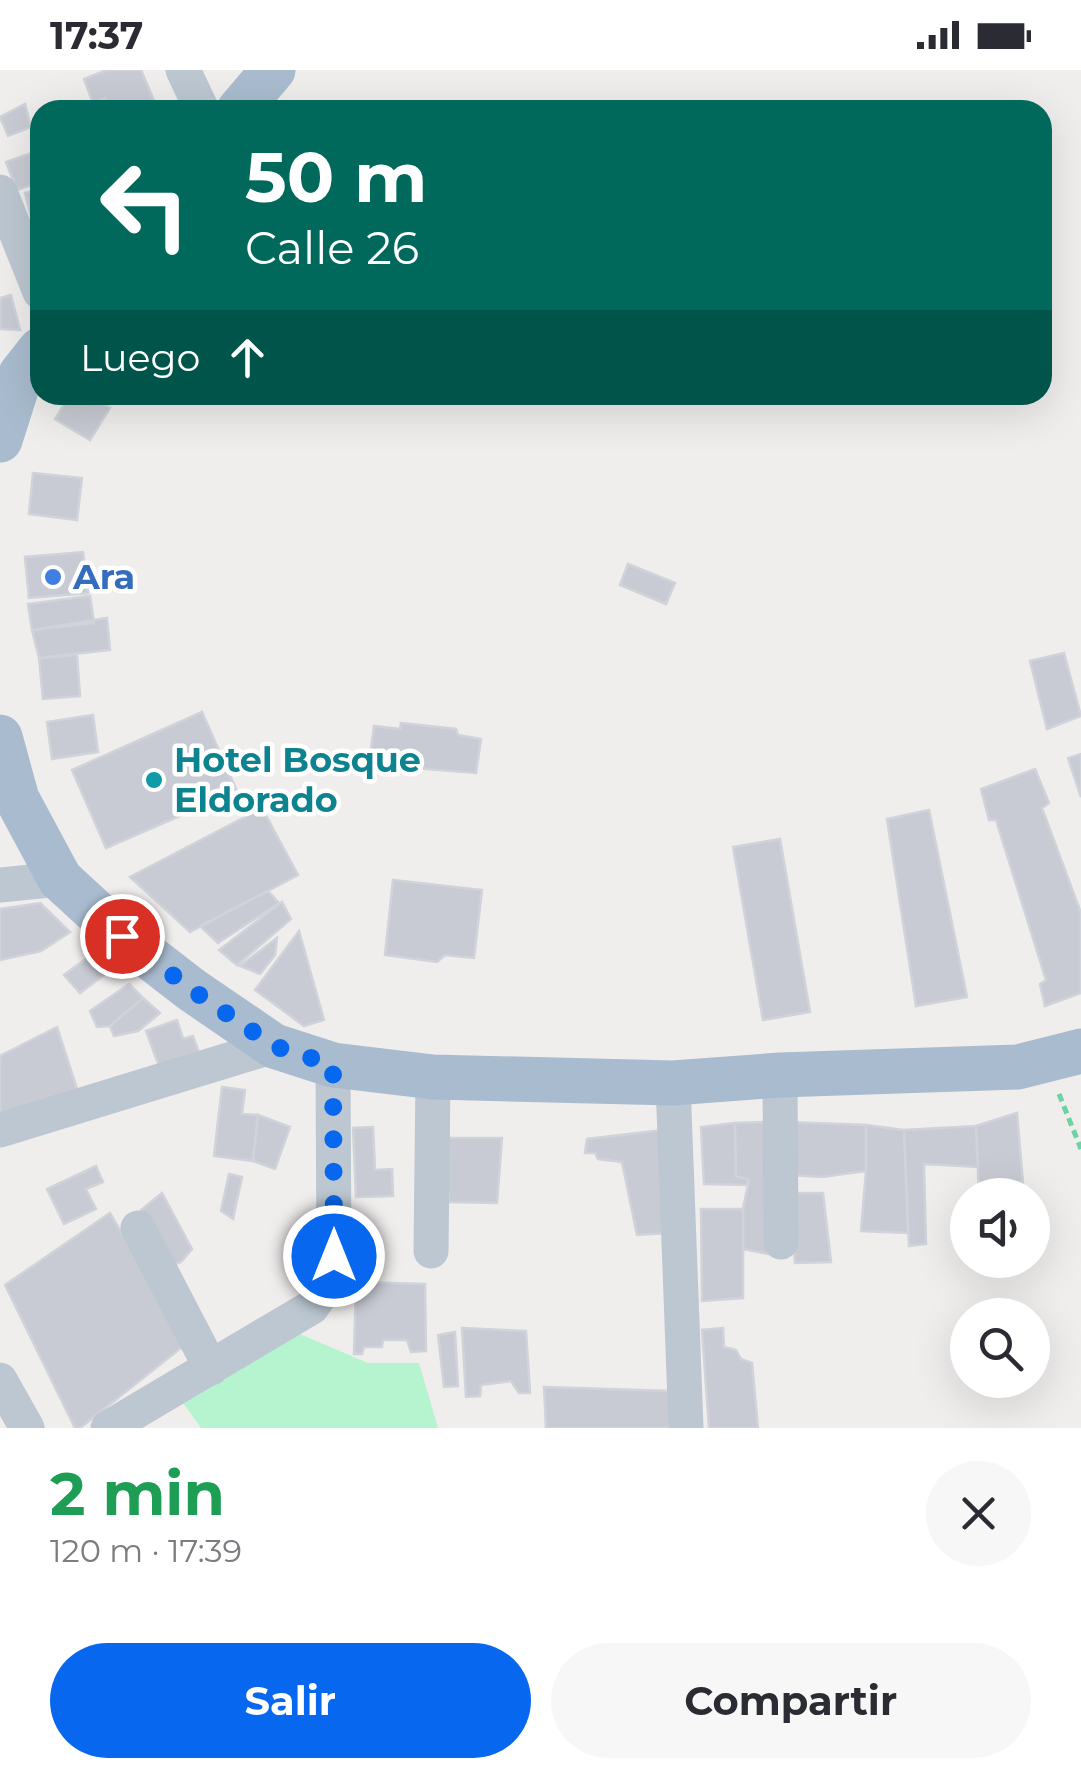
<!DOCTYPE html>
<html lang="es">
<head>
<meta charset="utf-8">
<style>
  :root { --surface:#fff; --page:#f7f7f7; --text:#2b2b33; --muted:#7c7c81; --accent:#0768ef }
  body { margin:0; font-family:Montserrat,sans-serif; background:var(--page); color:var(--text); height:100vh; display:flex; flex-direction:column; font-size:38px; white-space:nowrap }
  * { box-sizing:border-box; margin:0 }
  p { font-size:32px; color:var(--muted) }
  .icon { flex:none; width:55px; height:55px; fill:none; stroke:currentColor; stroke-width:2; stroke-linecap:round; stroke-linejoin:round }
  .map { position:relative; height:1358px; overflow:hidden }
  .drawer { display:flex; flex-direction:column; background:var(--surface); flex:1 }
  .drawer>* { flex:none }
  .top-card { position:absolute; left:30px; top:30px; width:1022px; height:305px; border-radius:30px; box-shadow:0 10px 40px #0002; background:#00695c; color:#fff; overflow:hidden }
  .buttons { position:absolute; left:950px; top:1108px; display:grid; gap:20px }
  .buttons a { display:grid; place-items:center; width:100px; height:100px; border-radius:50%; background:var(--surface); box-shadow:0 10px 40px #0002; font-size:50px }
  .pin { position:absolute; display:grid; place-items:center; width:85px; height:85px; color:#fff; margin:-42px; border:5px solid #fff; border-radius:50%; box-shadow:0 2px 10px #0007 }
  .me { position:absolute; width:110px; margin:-55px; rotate:0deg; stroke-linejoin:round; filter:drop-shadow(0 0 8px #0008) }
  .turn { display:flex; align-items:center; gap:35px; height:210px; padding:0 50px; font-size:45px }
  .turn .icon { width:130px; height:130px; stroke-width:2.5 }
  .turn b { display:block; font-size:70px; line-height:85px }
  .then { display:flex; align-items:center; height:95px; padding:0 50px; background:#0003; gap:20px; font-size:38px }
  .round { display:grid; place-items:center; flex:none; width:105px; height:105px; border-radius:52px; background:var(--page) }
  .headline { display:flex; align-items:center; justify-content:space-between; height:170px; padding:0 50px }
  h1 { font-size:60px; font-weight:700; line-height:75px; color:#1e9e55 }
  .primary-button { display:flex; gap:20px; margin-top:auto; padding:20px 50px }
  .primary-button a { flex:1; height:115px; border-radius:60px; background:var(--accent); color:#fff; font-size:40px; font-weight:700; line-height:115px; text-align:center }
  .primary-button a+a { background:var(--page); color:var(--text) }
  .status { display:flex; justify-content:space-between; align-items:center; height:70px; padding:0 50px; background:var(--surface); direction:ltr }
  .status svg { height:28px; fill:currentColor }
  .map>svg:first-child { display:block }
</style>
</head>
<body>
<div class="status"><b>17:37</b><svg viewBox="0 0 49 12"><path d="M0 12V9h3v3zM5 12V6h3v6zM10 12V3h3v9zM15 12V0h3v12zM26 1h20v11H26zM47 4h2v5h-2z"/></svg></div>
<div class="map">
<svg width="1081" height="1358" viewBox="0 0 1081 1358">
  <rect width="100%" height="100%" fill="#f0eded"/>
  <path fill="#b6f3cf" d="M288,1259L368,1293H419L438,1358H201L178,1326Z"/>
  <path fill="#c8cbd3" stroke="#d0d3d9" stroke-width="2.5" d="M107,0H141L158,40H110L105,28L93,33L84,9Z
    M25,34L31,57L8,66L0,47Z
    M40,80V112L17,120L6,92Z
    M40,119V145L31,147L25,123Z
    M11,225L20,260L0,259V228Z
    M70,325H89L110,338L90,370L55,349Z
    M33,403L82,408L77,450L29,444Z
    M83,482L88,523L29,528L25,487Z
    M628,494L675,513L666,534L620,515Z
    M90,526L94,553L32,560L28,534Z
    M107,548L110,580L39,588L32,560Z
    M1064,583L1081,646L1047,659L1030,591Z
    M77,585L80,626L43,629L39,588Z
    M202,642L237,721L106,778L72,700Z
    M93,645L98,682L52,689L47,652Z
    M401,653L456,659L458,665L481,669L476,703L391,696L392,689L370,686L374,656L400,659Z
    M1081,684V727L1068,688Z
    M1035,699L1049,733L1042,738L1081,843V923L1045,936L1040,914L1046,910L996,750H989L981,719Z
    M262,738L298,805L190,862L130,807Z
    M929,740L967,927L916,936L887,749Z
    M780,769L810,942L763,950L733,777Z
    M393,810L482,820L474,888L445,885L437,892L385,885Z
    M268,821L279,833L218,873L200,856Z
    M282,832L291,849L237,895L219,880Z
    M40,833L70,862L41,881L0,890V839Z
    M299,861L324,950L304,956L255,920Z
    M277,868L275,885L260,904L240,896Z
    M98,880L113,898L80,923L64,905Z
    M129,914L143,928L110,956L97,957L90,941Z
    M143,928L160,943L138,961L114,966L110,956Z
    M177,950L183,969L193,966L200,985L160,999L146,961Z
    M57,957L80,1028L0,1051V986Z
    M222,1017L245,1020L242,1044L258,1045L253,1091L214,1086Z
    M1017,1043L1024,1125H979L976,1056Z
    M258,1045L290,1057L275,1099L253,1091Z
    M767,1052L768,1184L743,1179V1139L749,1110L736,1106L735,1053Z
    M787,1052L866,1055V1101L822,1107L791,1105Z
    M735,1053L736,1106L749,1110L747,1115L704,1114L701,1057Z
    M866,1055L904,1060L908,1163L861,1161L866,1101Z
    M976,1056L978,1097L924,1094L926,1174L909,1176L904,1060Z
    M373,1057L375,1100L392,1099L393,1126L356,1127L353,1058Z
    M664,1060L668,1163L637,1165L622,1092L598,1089L595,1083H585L587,1069Z
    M444,1068H502L497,1133L449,1132Z
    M96,1096L103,1112L86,1119L96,1139L64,1154L47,1119Z
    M229,1104L242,1107L233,1149L221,1141Z
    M162,1123L192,1179L181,1192L170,1196L141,1140Z
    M789,1123H823L831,1192L795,1193Z
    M701,1139H743V1228L702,1231Z
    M110,1143L186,1274L80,1358H75L5,1215Z
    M356,1212L425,1214L426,1281L411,1282L407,1270H383L382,1277H364L362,1284H354Z
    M462,1258L526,1261L530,1323H519L511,1311L481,1315L480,1326L466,1327Z
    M723,1258L724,1277L736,1280L741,1289L752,1293L758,1358H709L702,1260Z
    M455,1262L458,1316L444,1317L438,1265Z
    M544,1317L670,1321L669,1358H546Z"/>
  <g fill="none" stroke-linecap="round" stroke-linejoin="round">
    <path stroke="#6bd4a2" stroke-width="5" stroke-dasharray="8 5" stroke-linecap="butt" d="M1059,1024L1081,1079"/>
    <path stroke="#bcc7d1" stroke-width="35" d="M183,0L202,40
      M0,122L40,222
      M0,815L60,809
      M780,1005L781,1172
      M673,1013L686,1358
      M0,1060L274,976
      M138,1158L211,1298
      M431,1181L433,1007
      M0,1310L27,1358
      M108,1358L312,1237L327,1215L334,1187L333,995"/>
    <path stroke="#a9bccf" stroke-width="45" d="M239,40L273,0
      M0,370L21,304L40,280
      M0,667L17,729L60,809L122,866L192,920L274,976L333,995L433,1007L673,1013L780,1005L1018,997L1081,981"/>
  </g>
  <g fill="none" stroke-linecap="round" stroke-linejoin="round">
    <path stroke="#0768ef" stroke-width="18" stroke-dasharray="0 32.4" d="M122,866L192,920L274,976L333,995L334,1186"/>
  </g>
  <circle fill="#3f7fe0" stroke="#fff" stroke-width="4" cx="53" cy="507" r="10"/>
  <circle fill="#0f9aa8" stroke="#fff" stroke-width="4" cx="154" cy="710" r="10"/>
  <g text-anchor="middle" stroke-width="9" stroke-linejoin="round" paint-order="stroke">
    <g font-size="35" font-weight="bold" fill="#366cbe" stroke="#fff" text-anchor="start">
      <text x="73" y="519">Ara</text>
    </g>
    <g font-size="35" font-weight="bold" fill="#0d838f" stroke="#fff" text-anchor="start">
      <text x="174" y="702">Hotel Bosque<tspan x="174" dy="40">Eldorado</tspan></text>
    </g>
  </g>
</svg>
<div class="buttons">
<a><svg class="icon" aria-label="sound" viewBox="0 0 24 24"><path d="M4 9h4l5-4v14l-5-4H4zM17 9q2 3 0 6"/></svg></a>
<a><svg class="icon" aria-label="search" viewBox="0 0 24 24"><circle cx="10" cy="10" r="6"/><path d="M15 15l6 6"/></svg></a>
</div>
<div class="pin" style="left:122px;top:866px;background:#d93025"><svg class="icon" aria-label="arrive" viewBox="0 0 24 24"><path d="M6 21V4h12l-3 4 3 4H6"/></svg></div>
<svg class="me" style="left:334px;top:1186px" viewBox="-20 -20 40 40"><circle r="17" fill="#0768ef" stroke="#fff" stroke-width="3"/><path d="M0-11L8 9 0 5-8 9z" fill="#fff"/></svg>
<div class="top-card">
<div class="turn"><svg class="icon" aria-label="left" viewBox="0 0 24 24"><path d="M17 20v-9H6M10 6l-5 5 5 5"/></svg><div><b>50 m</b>Calle 26</div></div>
<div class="then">Luego<svg class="icon" aria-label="ahead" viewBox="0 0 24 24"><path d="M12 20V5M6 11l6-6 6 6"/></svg></div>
</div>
</div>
<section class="drawer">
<div class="headline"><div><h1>2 min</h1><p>120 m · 17:39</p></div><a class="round"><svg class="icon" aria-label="close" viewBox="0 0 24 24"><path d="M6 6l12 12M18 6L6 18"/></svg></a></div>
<div class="primary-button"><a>Salir</a><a>Compartir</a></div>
</section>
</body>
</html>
